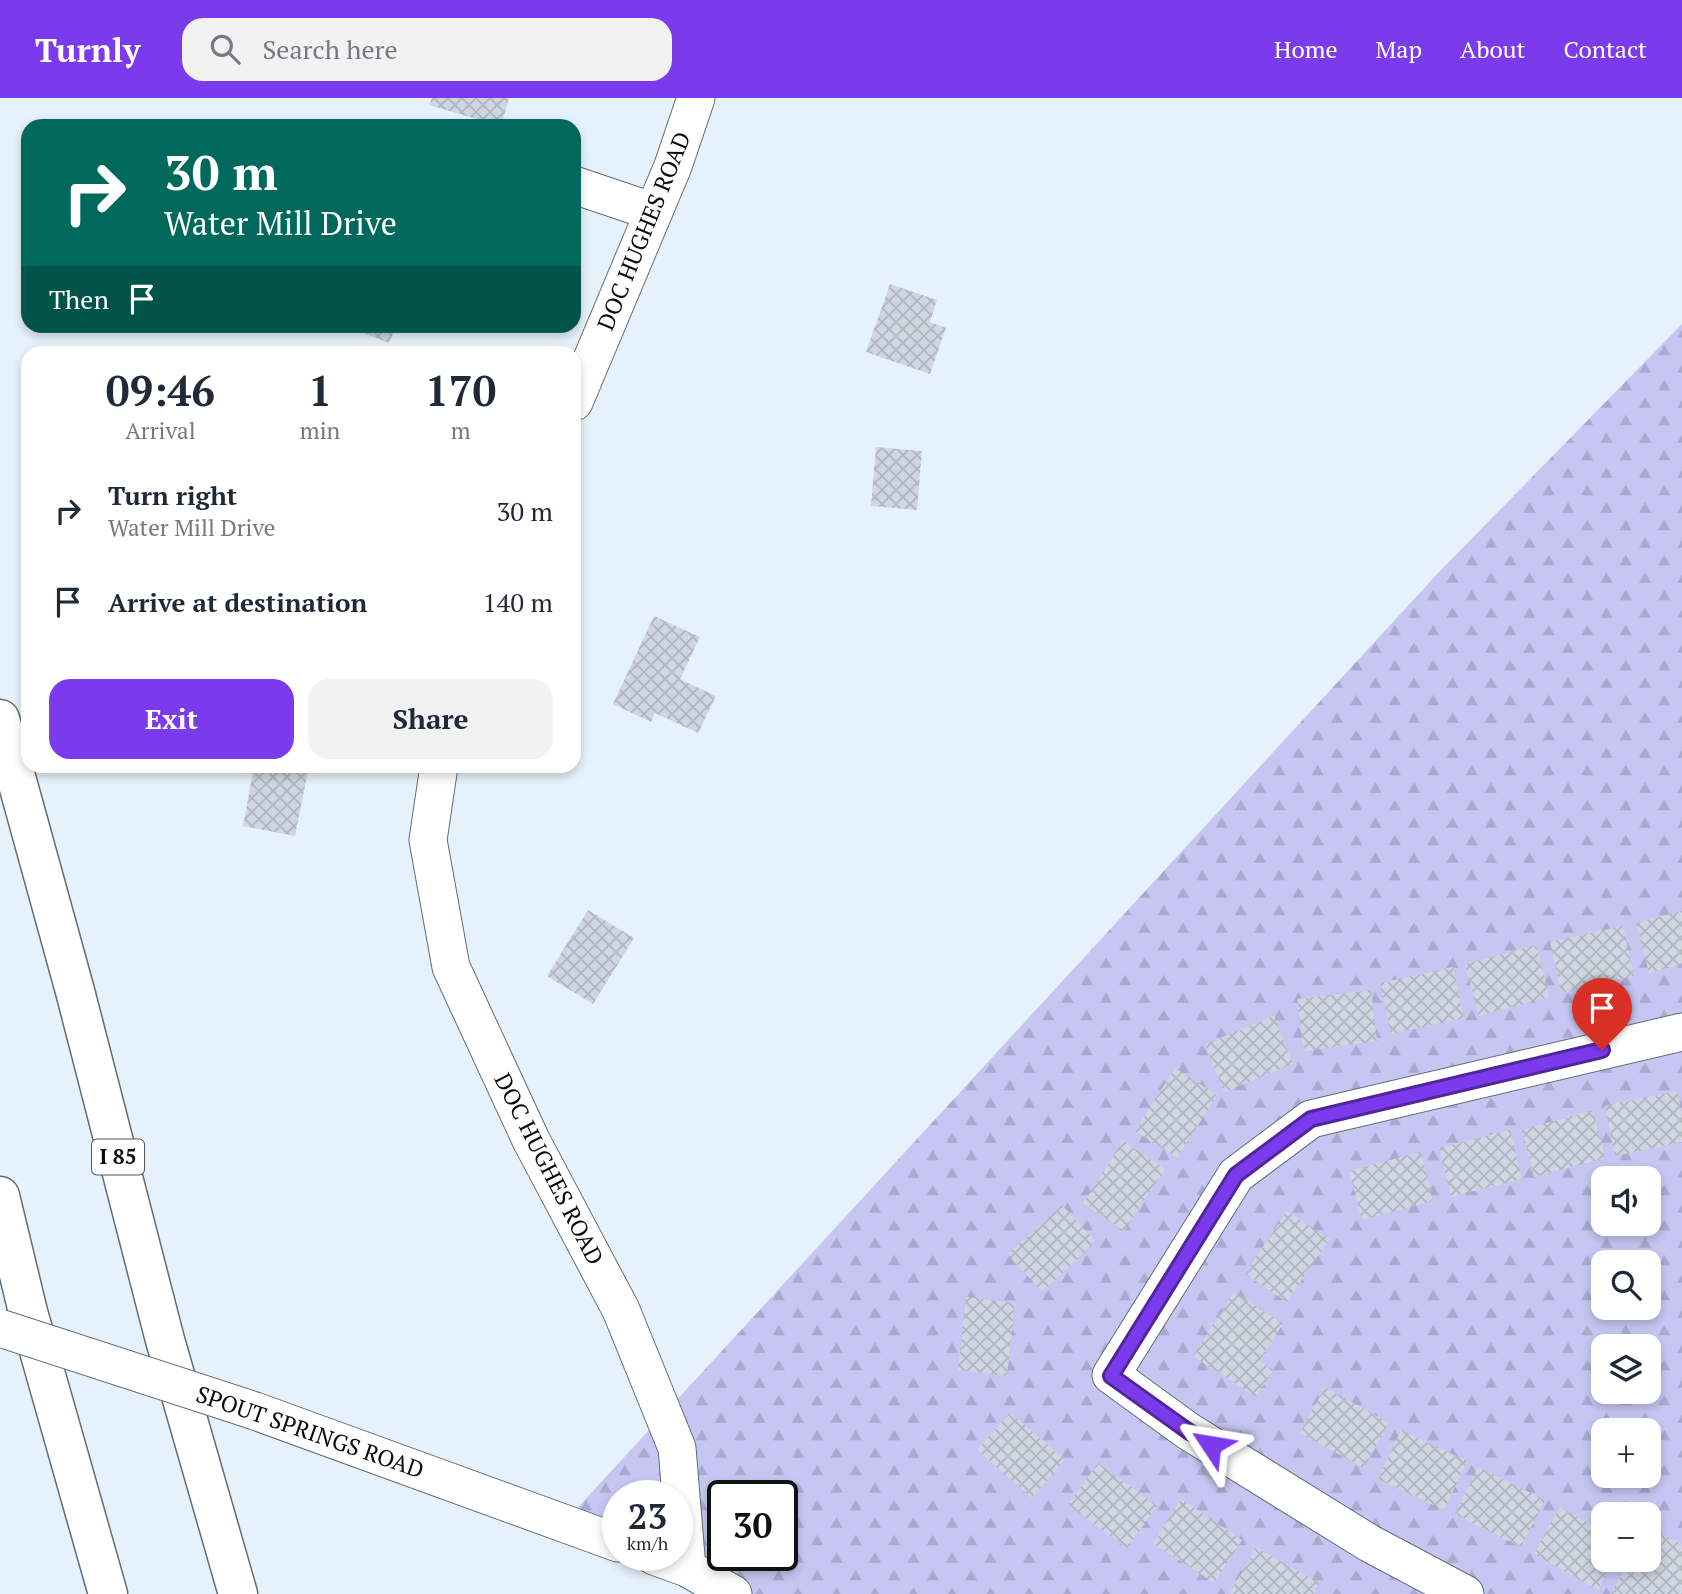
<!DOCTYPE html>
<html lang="en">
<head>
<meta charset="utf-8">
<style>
  :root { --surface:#fff; --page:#f2f2f3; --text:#1f2937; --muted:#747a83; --accent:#7c3aed }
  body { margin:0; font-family:"PT Serif",serif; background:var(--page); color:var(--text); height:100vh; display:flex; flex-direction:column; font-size:26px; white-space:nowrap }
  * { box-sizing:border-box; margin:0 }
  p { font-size:23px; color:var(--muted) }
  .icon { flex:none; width:38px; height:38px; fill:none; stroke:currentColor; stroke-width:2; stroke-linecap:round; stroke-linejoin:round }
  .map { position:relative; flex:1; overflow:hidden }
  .details { position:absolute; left:21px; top:248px; width:560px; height:427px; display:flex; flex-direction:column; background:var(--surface); border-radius:21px; box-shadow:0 4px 10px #0003 }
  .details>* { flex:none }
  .banner { position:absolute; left:21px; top:21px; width:560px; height:214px; border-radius:21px; box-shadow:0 4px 10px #0003; background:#00695c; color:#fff; overflow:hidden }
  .tools { position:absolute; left:1591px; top:1068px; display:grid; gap:14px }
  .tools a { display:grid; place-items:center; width:70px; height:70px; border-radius:14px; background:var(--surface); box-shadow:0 4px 10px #0003; font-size:35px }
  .speed { position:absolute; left:602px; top:1382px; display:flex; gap:14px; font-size:35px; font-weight:700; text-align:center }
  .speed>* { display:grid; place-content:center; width:91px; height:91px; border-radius:50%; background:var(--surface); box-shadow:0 4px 10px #0003; line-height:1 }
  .speed small { font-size:18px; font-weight:400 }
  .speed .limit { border:4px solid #111; border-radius:10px; background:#fff; color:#111 }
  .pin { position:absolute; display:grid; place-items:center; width:60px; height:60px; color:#fff; margin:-72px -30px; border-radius:50% 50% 50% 0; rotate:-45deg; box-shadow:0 0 7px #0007 }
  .pin .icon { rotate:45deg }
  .me { position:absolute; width:77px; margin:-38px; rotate:303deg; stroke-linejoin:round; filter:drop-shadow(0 0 5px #0008) }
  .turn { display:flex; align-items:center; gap:24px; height:147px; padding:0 28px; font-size:32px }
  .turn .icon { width:91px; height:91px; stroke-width:2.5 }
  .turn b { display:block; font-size:49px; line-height:60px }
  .then { display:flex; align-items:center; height:66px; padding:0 28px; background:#0003; gap:14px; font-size:26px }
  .eta { display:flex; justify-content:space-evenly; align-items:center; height:119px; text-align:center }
  .eta b { font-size:42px; font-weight:700; line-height:49px }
  .primary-button { display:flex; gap:14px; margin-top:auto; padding:14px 28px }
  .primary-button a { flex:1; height:80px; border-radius:21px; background:var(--accent); color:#fff; font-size:28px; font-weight:700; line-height:80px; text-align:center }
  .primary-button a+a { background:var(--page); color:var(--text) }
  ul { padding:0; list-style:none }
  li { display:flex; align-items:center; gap:21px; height:91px; padding:0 28px }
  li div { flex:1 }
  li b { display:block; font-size:26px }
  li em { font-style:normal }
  header { display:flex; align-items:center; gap:42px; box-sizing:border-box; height:98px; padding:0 35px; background:var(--accent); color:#fff }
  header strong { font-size:33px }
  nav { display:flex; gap:38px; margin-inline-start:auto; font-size:24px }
  .search { width:490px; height:63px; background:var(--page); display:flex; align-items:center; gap:18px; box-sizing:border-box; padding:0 24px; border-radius:21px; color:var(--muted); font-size:26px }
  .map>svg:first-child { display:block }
</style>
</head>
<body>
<header>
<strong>Turnly</strong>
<div class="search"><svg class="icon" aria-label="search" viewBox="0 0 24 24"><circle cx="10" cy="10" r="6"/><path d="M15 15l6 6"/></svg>Search here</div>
<nav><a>Home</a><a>Map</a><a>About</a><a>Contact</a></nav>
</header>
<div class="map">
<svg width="1682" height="1496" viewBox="0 0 1682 1496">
  <defs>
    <pattern id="forest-firs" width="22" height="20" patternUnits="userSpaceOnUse" patternTransform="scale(1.75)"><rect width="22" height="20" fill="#c7c6f3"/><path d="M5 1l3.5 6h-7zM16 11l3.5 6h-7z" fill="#aaa9cf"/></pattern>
    <pattern id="building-cross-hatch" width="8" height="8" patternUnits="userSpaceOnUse" patternTransform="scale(1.75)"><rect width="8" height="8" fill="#cfd6e1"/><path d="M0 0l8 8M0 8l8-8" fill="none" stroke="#b0b6c0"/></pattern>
  </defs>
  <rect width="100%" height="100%" fill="#e6f2fb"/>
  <path fill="url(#forest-firs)" fill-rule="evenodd" d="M1682,226V1496H703L557,1432L1439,474ZM1603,1080H1648V1125H1603ZM1603,1164H1648V1209H1603ZM1603,1248H1648V1293H1603ZM1603,1332H1648V1377H1603ZM618,1398H677V1458H618ZM723,1398H782V1458H723ZM1603,1416H1648V1461H1603Z"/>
  <path fill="url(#building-cross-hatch)" d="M432,0H509L501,28L429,7Z
    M890,186L937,202L930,224L946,230L930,276L866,254Z
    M346,228H396L389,245Z
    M876,349L922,353L917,412L871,408Z
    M654,518L700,539L680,581L716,598L698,635L655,615L651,624L613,606Z
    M254,668H309L295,738L243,728Z
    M588,812L634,840L593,906L547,878Z
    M1682,813V866L1649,875L1636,825Z
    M1623,828L1634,878L1561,895L1550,844Z
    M1536,847L1549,899L1479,918L1465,866Z
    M1453,869L1464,920L1391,936L1380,885Z
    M1371,892L1377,943L1304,953L1297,901Z
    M1274,918L1293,966L1224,994L1205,946Z
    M1175,970L1217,997L1177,1060L1135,1033Z
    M1677,993L1682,1016V1044L1615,1058L1605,1008Z
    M1593,1012L1605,1060L1534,1079L1522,1032Z
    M1510,1032L1522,1081L1451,1099L1439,1050Z
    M1123,1043L1165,1071L1124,1133L1083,1105Z
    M1421,1054L1433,1103L1362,1122L1349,1073Z
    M1062,1107L1096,1144L1042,1194L1008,1156Z
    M1287,1113L1329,1141L1287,1204L1245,1176Z
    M1234,1194L1283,1226L1259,1263L1273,1272L1256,1299L1193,1258Z
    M966,1199L1015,1205L1007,1278L958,1272Z
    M1325,1289L1389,1325L1364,1370L1300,1335Z
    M1010,1314L1065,1362L1032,1400L977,1352Z
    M1401,1332L1467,1363L1444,1412L1378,1381Z
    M1098,1365L1157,1408L1127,1450L1068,1407Z
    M1478,1369L1545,1402L1521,1449L1455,1416Z
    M1181,1401L1242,1442L1214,1485L1153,1445Z
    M1560,1409L1603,1434V1461H1615L1598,1492L1534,1456Z
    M1648,1429L1682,1447V1496H1611L1630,1461H1648Z
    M1256,1449L1319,1485L1313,1496H1233L1230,1495Z"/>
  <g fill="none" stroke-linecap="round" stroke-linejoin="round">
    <g stroke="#626c73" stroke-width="39">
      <path id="minor" d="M574,87L654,114
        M574,304L673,68L696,0
        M439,668L428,742L451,869L531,1042L621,1212L677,1350L687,1470
        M255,1313L618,1445
        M654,1458L687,1470L733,1496
        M1465,1496L1369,1445L1188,1333L1111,1277L1236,1077L1311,1021L1682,934"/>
    </g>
    <g stroke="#626c73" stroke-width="41">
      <path id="highway" d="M0,621L75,893L165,1242L238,1496
        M0,1098L28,1214L108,1496"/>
    </g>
    <use href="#minor" stroke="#fff" stroke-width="37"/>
    <use href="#highway" stroke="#fff" stroke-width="38"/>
    <g stroke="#626c73" stroke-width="39" stroke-linecap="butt">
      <path id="minor-bridge" d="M0,1230L255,1313"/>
    </g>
    <use href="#minor-bridge" stroke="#fff" stroke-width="37"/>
  </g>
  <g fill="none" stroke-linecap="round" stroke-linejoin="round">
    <g stroke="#51269a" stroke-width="18">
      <path id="route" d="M1211,1347L1188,1333L1111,1278L1236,1077L1311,1021L1602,952"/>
    </g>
    <use href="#route" stroke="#7c3aed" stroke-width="12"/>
  </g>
  <g text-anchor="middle" stroke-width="5" stroke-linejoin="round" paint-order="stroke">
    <rect fill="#fefefe" stroke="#535557" stroke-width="2" x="92" y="1041.5" width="52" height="35" rx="5"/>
    <g font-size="21" font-weight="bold" fill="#0a0d10">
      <text x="118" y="1066">I 85</text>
    </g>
    <g font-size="23" fill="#0a0d10" stroke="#fefefe">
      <text transform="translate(644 133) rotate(-68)" y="8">DOC HUGHES ROAD</text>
      <text transform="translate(549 1071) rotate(63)" y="8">DOC HUGHES ROAD</text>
      <text transform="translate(310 1334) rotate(19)" y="8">SPOUT SPRINGS ROAD</text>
    </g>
  </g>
</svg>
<div class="tools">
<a><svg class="icon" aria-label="sound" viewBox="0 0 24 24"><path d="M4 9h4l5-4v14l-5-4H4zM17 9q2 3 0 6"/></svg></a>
<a><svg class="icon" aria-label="search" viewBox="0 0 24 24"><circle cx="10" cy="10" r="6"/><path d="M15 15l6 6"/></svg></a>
<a><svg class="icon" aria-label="layers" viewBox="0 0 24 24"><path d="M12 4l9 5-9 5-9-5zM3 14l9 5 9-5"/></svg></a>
<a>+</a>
<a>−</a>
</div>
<div class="speed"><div>23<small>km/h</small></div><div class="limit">30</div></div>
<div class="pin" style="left:1602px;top:952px;background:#d93025"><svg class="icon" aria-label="arrive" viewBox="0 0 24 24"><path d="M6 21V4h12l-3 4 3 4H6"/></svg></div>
<svg class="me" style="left:1211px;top:1347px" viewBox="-20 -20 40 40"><path d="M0-17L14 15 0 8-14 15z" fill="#7c3aed" stroke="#fff" stroke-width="4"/></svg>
<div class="banner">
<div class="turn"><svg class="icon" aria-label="right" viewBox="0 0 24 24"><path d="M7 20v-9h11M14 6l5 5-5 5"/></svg><div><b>30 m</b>Water Mill Drive</div></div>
<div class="then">Then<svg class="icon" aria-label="arrive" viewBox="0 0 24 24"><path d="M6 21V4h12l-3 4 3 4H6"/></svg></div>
</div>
<section class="details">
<div class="eta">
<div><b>09:46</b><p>Arrival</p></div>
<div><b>1</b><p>min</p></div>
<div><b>170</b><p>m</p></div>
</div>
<ul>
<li><svg class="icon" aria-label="right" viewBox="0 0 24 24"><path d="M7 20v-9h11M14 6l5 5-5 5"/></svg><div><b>Turn right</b><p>Water Mill Drive</p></div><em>30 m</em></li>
<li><svg class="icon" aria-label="arrive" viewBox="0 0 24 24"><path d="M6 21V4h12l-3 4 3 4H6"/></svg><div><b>Arrive at destination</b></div><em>140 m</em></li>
</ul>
<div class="primary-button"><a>Exit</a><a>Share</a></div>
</section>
</div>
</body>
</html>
